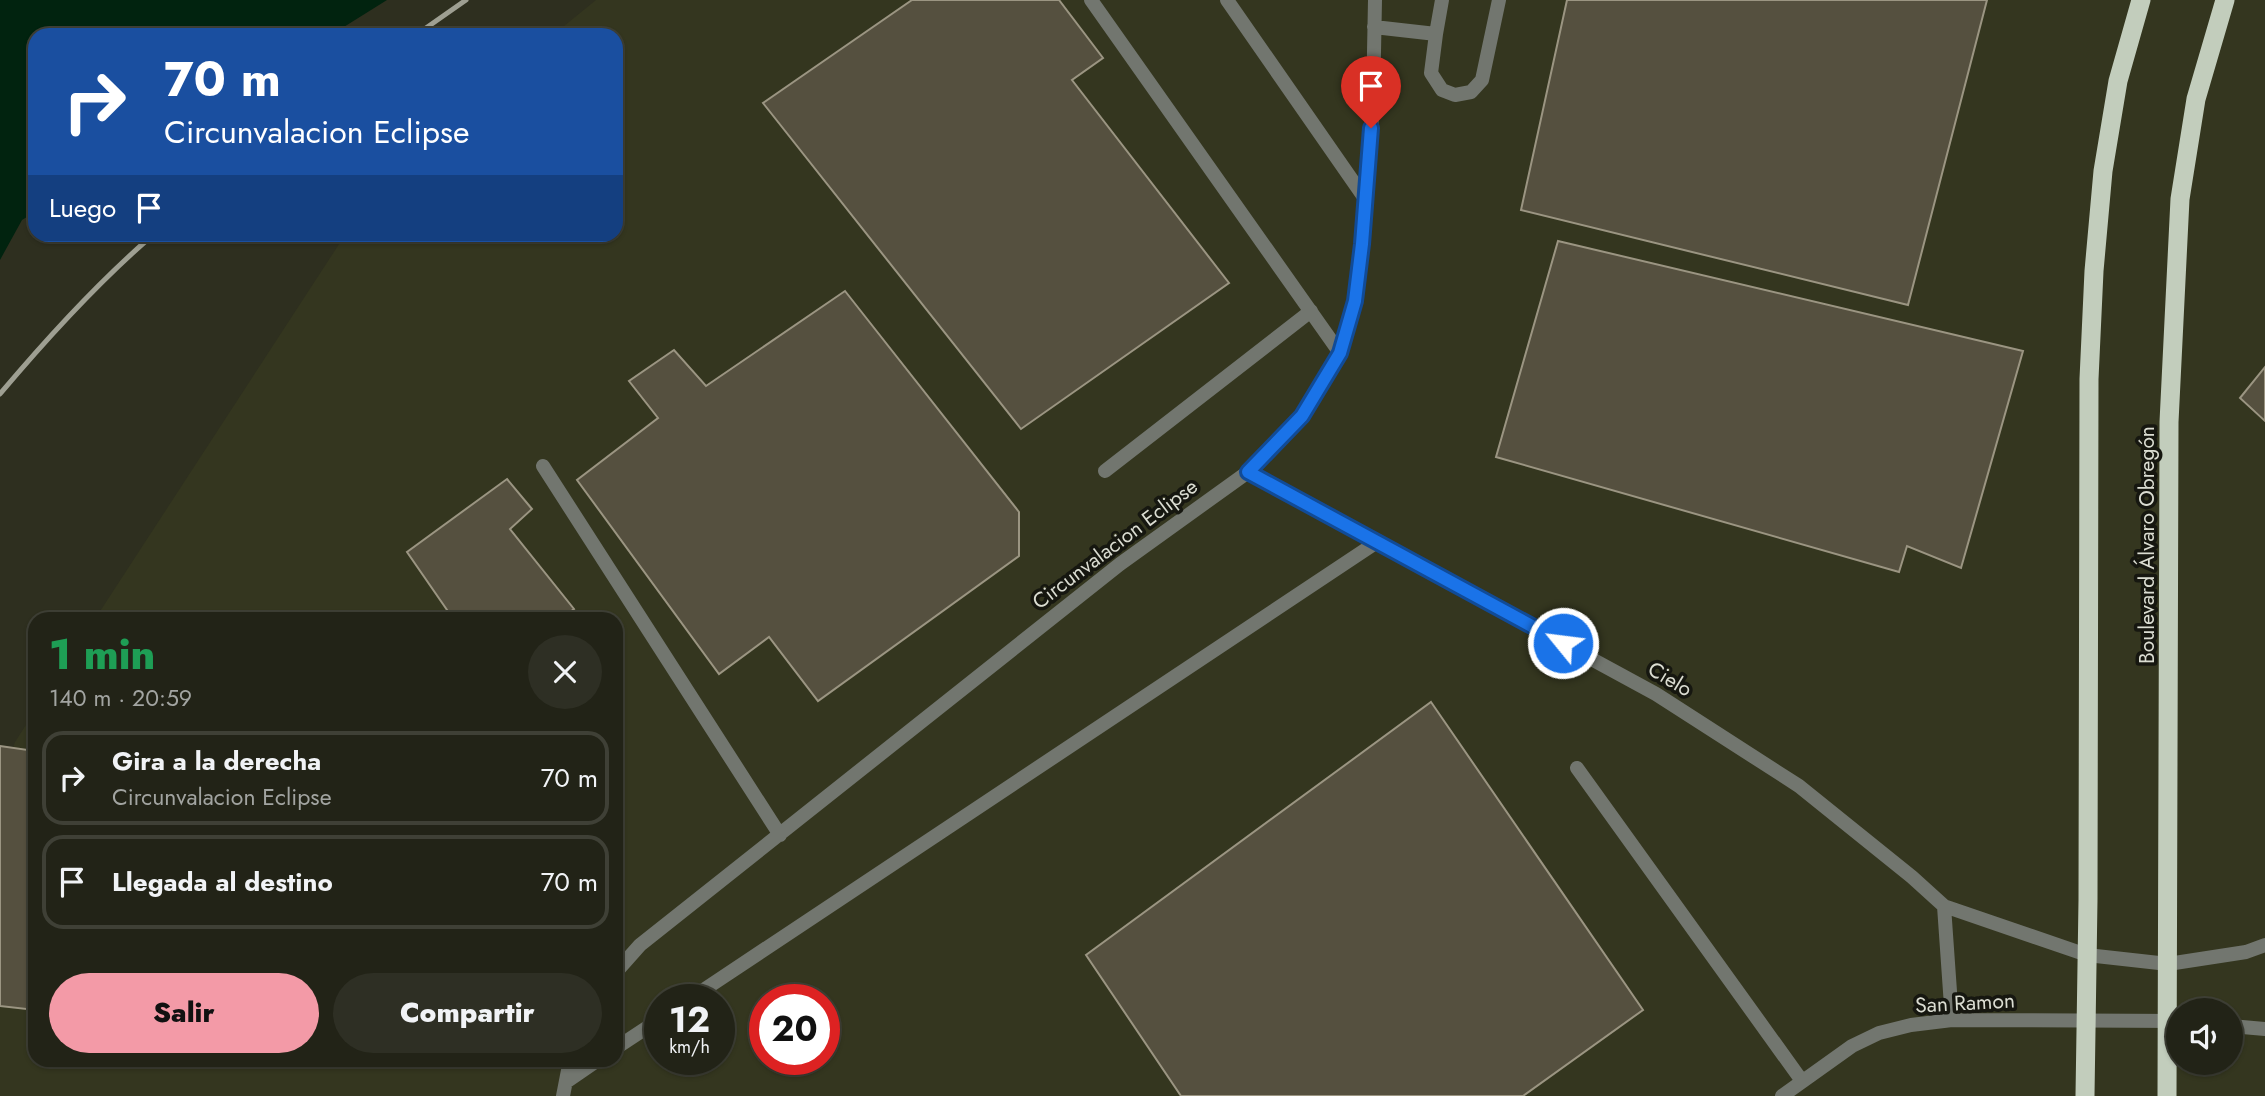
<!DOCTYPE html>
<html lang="es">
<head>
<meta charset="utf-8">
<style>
  :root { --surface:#222317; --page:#2e2f24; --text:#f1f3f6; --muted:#a2a4a1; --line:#3f4036; --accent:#f39aa7 }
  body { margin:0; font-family:Jost,sans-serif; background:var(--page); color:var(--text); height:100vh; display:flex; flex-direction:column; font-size:26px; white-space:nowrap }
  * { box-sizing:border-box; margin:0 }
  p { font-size:23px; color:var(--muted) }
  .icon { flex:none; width:38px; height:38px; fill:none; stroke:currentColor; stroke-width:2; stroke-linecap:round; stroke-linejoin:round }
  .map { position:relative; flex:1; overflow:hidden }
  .details { position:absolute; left:28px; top:612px; width:595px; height:455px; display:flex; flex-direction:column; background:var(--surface); border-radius:21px; box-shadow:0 2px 5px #0004,0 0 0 2px var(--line) }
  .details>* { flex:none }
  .hud { position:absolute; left:28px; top:28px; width:595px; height:214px; border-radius:21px; box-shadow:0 2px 5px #0004,0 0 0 2px var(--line); background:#1a4fa0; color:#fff; overflow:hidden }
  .tools { position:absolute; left:2166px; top:998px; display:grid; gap:14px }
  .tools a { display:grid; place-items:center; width:77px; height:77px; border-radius:50%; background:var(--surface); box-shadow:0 2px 5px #0004,0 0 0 2px var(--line); font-size:35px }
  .speed { position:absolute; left:644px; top:984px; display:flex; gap:14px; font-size:35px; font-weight:700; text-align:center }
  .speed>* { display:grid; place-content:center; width:91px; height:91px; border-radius:50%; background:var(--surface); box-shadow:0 2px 5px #0004,0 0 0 2px var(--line); line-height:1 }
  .speed small { font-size:18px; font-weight:400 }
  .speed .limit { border:10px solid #d22; background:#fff; color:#111 }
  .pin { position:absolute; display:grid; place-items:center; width:60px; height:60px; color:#fff; margin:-72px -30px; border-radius:50% 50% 50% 0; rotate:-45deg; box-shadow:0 0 7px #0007 }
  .pin .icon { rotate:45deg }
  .me { position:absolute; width:77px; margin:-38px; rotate:299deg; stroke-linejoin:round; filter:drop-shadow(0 0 5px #0008) }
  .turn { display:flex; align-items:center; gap:24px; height:147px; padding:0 21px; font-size:32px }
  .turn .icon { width:91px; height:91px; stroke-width:2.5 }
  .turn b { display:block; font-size:49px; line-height:60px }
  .then { display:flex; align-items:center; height:66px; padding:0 21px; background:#0003; gap:14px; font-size:26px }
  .round { display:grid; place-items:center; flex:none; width:74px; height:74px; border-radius:37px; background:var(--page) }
  .summary { display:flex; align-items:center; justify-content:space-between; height:119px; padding:0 21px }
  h1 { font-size:42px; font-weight:800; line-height:52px; color:#1e9e55 }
  .primary-button { display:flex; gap:14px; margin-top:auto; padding:14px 21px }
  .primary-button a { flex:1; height:80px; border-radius:42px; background:var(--accent); color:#111; font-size:28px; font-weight:800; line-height:80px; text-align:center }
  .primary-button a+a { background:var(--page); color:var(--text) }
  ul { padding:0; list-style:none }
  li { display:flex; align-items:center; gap:21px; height:94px; margin:0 14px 10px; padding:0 7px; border:4px solid var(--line); border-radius:21px }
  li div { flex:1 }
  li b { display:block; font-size:26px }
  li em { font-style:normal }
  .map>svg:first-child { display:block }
</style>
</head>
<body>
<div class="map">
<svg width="2265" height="1096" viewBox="0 0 2265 1096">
  <rect width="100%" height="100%" fill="#2e2f1f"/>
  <path fill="#34361f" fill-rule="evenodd" d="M596,0H2265V1096H0V786L15,742L35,711V1060H616V620L95,619L345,235L616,234V35H553ZM660,999H719V1059H660ZM765,999H824V1059H765ZM2179,1010H2231V1062H2179Z"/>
  <path fill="#01230f" d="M0,0H387L331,35H35V212L22,220L0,260Z"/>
  <path fill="#55503f" stroke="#9b9582" stroke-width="2" d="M912,0H1059L1103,58L1072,80L1229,283L1021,429L763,103Z
    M1567,0H1987L1908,305L1521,210Z
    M1558,241L2023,351L1961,568L1907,546L1899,572L1496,457Z
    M845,291L1019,512V556L818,701L769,637L719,674L577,480L658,418L629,381L674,350L706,386Z
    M2265,367V421L2240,398Z
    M507,479L532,509L510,529L574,609L559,620H454L407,552Z
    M1431,702L1643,1010L1523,1096H1181L1086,955Z
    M0,746L35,751V1010L0,1006Z"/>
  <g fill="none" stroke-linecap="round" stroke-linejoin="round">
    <path stroke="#72766f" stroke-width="14" d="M1091,0L1340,353
      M1227,0L1366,200
      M1374,27L1436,34L1442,0
      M1436,34L1431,73L1442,90L1455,95L1471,92L1482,80L1499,0
      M543,466L780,835
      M1105,471L1311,311
      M1248,472L1656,694L1799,786L1912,877L1944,906L1952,1020
      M1577,768L1802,1081
      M1944,906L2087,955L2168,964L2246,952L2265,945
      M616,972L640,945L1120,564L1248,472L1302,416L1340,353L1355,301L1362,244L1373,104L1375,0
      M690,999L1377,542
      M2231,1026L2265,1029
      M616,1048L660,1019
      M566,1082L598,1060
      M563,1096L570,1060
      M1782,1096L1852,1046L1879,1033L1911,1025L1952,1020L2179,1021"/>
    <path stroke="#c2cdbc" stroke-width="19" d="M2085,1096L2088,900L2089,379L2094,271L2103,171L2118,81L2141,0
      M2167,1096L2169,422L2180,199L2196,99L2225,0"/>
    <path stroke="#9e9f92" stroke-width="5" d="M416,35L466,0
      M0,394C48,337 97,283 154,234"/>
  </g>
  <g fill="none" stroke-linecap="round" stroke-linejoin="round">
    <g stroke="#114b97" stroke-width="18">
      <path id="route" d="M1371,128L1362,244L1355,301L1340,353L1302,416L1248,472L1563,643"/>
    </g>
    <use href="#route" stroke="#1a73e8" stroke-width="12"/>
  </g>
  <g text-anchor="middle" stroke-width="7" stroke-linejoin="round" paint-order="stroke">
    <g font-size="21" fill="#dbddd2" stroke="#161710">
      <text transform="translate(1115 544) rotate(-37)" y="7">Circunvalacion Eclipse</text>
      <text transform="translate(2147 545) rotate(-90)" y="7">Boulevard Álvaro Obregón</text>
      <text transform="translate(1670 679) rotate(31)" y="7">Cielo</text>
      <text transform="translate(1965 1003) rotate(-3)" y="7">San Ramon</text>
    </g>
  </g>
</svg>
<div class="tools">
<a><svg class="icon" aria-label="sound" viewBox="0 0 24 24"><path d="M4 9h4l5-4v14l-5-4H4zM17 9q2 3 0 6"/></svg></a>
</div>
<div class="speed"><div>12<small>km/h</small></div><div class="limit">20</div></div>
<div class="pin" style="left:1371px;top:128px;background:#d93025"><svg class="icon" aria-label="arrive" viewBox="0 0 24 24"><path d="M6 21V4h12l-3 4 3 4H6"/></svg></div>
<svg class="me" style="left:1563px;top:643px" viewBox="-20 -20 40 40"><circle r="17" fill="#1a73e8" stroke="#fff" stroke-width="3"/><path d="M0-11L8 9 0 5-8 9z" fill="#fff"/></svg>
<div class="hud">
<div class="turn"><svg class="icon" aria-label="right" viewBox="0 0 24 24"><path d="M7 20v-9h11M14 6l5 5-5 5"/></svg><div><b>70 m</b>Circunvalacion Eclipse</div></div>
<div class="then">Luego<svg class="icon" aria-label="arrive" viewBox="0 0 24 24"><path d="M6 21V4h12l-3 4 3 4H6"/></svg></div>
</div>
<section class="details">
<div class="summary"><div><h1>1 min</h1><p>140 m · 20:59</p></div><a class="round"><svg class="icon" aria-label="close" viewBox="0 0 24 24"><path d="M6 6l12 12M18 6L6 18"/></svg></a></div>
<ul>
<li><svg class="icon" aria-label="right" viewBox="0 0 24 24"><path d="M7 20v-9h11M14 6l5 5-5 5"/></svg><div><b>Gira a la derecha</b><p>Circunvalacion Eclipse</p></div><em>70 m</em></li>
<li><svg class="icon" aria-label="arrive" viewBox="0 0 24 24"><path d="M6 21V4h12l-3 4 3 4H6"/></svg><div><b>Llegada al destino</b></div><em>70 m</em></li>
</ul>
<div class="primary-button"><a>Salir</a><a>Compartir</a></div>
</section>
</div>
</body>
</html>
